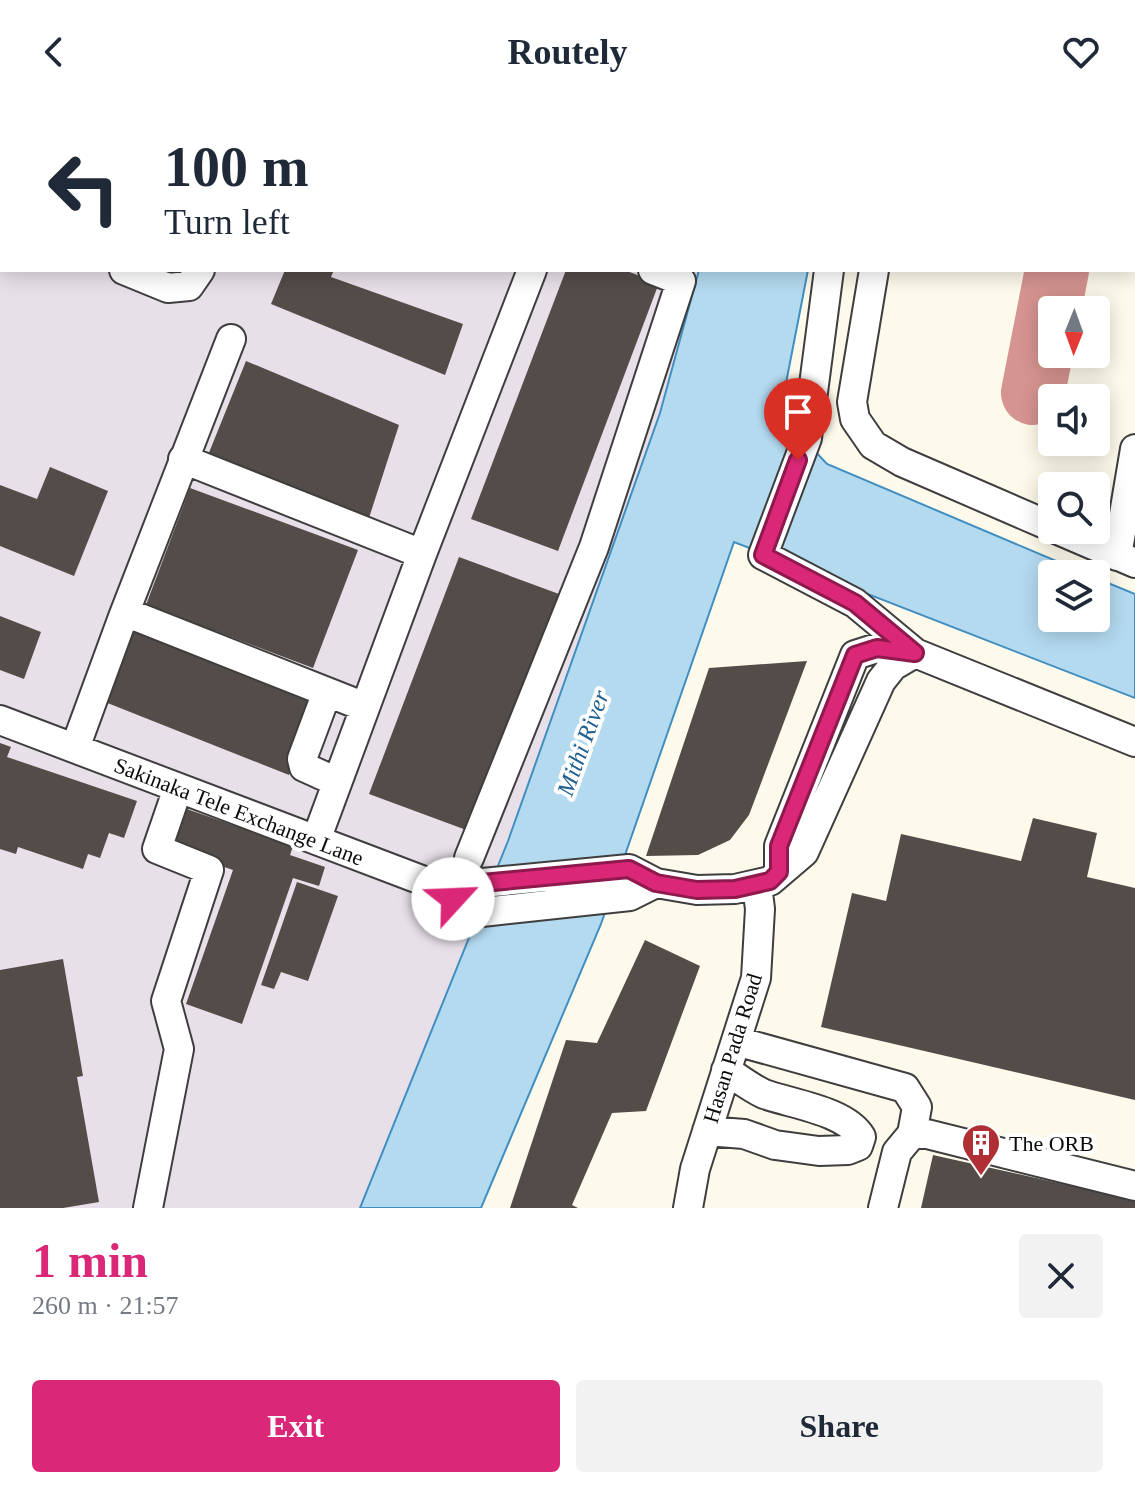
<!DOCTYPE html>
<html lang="en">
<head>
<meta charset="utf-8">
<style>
  :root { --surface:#fff; --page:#f2f2f3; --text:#1f2937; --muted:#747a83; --accent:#db2777 }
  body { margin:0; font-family:Georgia,serif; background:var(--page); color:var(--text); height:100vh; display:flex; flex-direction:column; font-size:30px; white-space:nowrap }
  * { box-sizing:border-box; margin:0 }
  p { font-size:26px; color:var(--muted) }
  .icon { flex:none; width:44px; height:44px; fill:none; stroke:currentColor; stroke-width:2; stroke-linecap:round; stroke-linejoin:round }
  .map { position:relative; height:1104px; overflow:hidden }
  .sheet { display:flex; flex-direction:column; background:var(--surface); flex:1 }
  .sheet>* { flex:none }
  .hud { position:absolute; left:0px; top:0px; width:1136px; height:168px; box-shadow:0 4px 20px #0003; background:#fff; color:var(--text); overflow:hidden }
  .needle { width:52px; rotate:181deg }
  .tools { position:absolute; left:1038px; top:192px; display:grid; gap:16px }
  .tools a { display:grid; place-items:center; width:72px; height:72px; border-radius:8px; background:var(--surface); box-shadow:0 4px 20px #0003; font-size:40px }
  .pin { position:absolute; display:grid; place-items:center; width:68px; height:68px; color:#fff; margin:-82px -34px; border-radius:50% 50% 50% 0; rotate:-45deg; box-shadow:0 0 8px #0007 }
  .pin .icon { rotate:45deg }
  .me { position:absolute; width:88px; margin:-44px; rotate:65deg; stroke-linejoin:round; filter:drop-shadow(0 0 6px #0008) }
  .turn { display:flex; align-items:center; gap:28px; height:168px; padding:0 32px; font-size:36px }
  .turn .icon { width:104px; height:104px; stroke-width:2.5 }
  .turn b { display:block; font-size:56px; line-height:68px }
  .round { display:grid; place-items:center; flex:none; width:84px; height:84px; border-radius:8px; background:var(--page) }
  .summary { display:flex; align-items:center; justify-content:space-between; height:136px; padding:0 32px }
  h1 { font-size:48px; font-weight:700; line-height:60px; color:var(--accent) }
  .button { display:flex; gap:16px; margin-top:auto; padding:16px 32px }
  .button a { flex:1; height:92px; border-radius:8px; background:var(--accent); color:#fff; font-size:32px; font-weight:700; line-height:92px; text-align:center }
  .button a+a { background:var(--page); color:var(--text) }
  header { display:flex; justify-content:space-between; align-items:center; height:104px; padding:0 32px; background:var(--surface); font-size:36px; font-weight:700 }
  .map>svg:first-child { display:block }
</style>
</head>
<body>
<header><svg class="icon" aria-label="back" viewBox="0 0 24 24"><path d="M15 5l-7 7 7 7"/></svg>Routely<svg class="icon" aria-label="heart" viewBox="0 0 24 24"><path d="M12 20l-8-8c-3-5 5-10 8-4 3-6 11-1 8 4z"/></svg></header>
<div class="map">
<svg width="1135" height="1104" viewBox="0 0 1135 1104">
  <rect width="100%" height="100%" fill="#fdfaeb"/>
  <path fill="#e8e0e9" d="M0,0H699V2H2V166H699L660,309L508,737L360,1104H0Z"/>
  <path fill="#b4daf0" stroke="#418ec1" stroke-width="2" d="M699,0H842L841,2Z
    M699,166H808L780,310L827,360L1087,470H1052V514H1096V474L1135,490V594L734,438L601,820L481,1104H360L508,737L660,309Z"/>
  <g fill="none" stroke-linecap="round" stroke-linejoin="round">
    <path stroke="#d69490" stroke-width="64" d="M1113,2L1115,0
      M1033,289L1057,166"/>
  </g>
  <path fill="#534c48" d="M285,166H334L331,173L463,220L445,271L271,200Z
    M566,166H624L659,179L558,447L471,415Z
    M246,257L399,321L368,417L206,356Z
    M50,363L108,387L74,472L0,442V381L37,395Z
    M190,384L358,446L313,564L146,501Z
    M459,453L559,490L469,727L369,690Z
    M0,512L41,528L24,575L0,566Z
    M135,523L319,596L289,671L105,598Z
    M807,557L749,711L730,736L698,751L646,752L709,564Z
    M0,639L11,643L7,653L137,697L124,734L109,729L100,754L88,750L83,765L18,743L16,750L0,745Z
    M181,703L293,742L290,751L325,763L319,782L293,774L242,920L186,900L233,766L166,743Z
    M1033,714L1097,729L1087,773L1135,784V996L821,923L852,789L886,797L901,730L1021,757Z
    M297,778L338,792L308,877L281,868L274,885L261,881Z
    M645,836L700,862L646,1007L612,1009L572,1101L578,1104H510L566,936L597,939Z
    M63,855L83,972L77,973L99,1098L63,1104H0V866Z
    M933,1051L1135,1096V1104H921Z"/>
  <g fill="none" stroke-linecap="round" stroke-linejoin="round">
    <g stroke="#3e3e3e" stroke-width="32">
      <path id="minor" d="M223,0L229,2
        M29,2L30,0
        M311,2L312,0
        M854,2V0
        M902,2L903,0
        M0,70L2,65
        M0,117L2,118
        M124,166L168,184L189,182L200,166
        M829,166L807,334L763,451L855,499L914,548
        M874,166L852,298L855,315L873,341L902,358L1052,423
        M183,355L422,450
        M1058,426L1135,459
        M1117,452L1135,345
        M123,513L231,235
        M327,588L302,655L304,663L337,678
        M0,616L424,777L473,809L630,792L656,779
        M75,644L123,513L135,512L365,603
        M316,736L422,450L532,166
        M469,754L594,443L681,177L653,166
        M779,768V742L855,551L877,544L915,549L1135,638
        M453,795L472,780L629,765L656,779L697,786L735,785L770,777L804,748L881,577L893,562L915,549
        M736,937L905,984L917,1003L912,1030
        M707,1027L744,1030L775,1041L819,1047L848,1046L858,1042L861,1033C846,1007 792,1000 764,990C751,984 738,974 726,966
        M148,1104L179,945L166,897L209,766L157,745L178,684
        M688,1104L695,1065L756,874L760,805L757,781
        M883,1104L897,1048L912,1030H927L1135,1082"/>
    </g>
    <use href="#minor" stroke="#fff" stroke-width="28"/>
  </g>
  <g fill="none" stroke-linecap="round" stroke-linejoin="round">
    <g stroke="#8e194d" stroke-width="20">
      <path id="route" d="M453,795L472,780L629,765L656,779L697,786L735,785L770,777L779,768V742L855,551L877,544L915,549L855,499L763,451L798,356"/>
    </g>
    <use href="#route" stroke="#db2777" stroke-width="14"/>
  </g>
  <defs>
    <g id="building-pin" transform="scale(2)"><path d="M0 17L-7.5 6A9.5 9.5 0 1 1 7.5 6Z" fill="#af2f35" stroke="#fff"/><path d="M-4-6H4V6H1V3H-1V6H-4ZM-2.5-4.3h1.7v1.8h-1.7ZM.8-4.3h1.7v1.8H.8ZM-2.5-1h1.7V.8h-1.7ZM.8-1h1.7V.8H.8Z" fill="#fff"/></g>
  </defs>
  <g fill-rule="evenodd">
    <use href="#building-pin" x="981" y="1039"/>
  </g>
  <g text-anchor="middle" stroke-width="8" stroke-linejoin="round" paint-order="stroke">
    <g font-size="22" fill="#0b0b0b" stroke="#fff">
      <text transform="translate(239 707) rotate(21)" y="8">Sakinaka Tele Exchange Lane</text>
      <text transform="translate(732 944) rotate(-73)" y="8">Hasan Pada Road</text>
    </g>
    <g font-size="22" fill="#0b0b0b" stroke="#fff" text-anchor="start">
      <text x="1009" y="1047">The ORB</text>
    </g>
    <g font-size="24" font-style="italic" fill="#206091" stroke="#fff">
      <text transform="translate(583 639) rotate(-70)" y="8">Mithi River</text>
    </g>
  </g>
</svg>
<div class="tools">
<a><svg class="needle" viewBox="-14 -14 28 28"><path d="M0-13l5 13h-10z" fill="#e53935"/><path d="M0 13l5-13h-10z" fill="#747a83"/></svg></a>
<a><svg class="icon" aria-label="sound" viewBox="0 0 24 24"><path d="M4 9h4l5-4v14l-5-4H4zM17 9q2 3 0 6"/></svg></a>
<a><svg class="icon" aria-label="search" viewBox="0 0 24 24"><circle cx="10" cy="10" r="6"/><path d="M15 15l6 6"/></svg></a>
<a><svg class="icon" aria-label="layers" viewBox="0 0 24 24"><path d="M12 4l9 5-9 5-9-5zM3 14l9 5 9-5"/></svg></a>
</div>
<div class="pin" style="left:798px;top:356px;background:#d93025"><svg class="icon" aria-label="arrive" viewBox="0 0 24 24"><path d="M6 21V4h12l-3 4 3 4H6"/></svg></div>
<svg class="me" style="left:453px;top:795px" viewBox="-20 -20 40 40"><circle r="19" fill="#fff"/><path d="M0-13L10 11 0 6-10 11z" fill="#db2777"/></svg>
<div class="hud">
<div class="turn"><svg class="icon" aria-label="left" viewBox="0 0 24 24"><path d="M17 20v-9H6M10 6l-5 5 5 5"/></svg><div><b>100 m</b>Turn left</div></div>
</div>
</div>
<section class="sheet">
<div class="summary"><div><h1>1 min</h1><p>260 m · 21:57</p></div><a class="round"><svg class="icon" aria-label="close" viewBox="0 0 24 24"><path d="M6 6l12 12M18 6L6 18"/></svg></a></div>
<div class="button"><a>Exit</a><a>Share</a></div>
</section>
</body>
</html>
